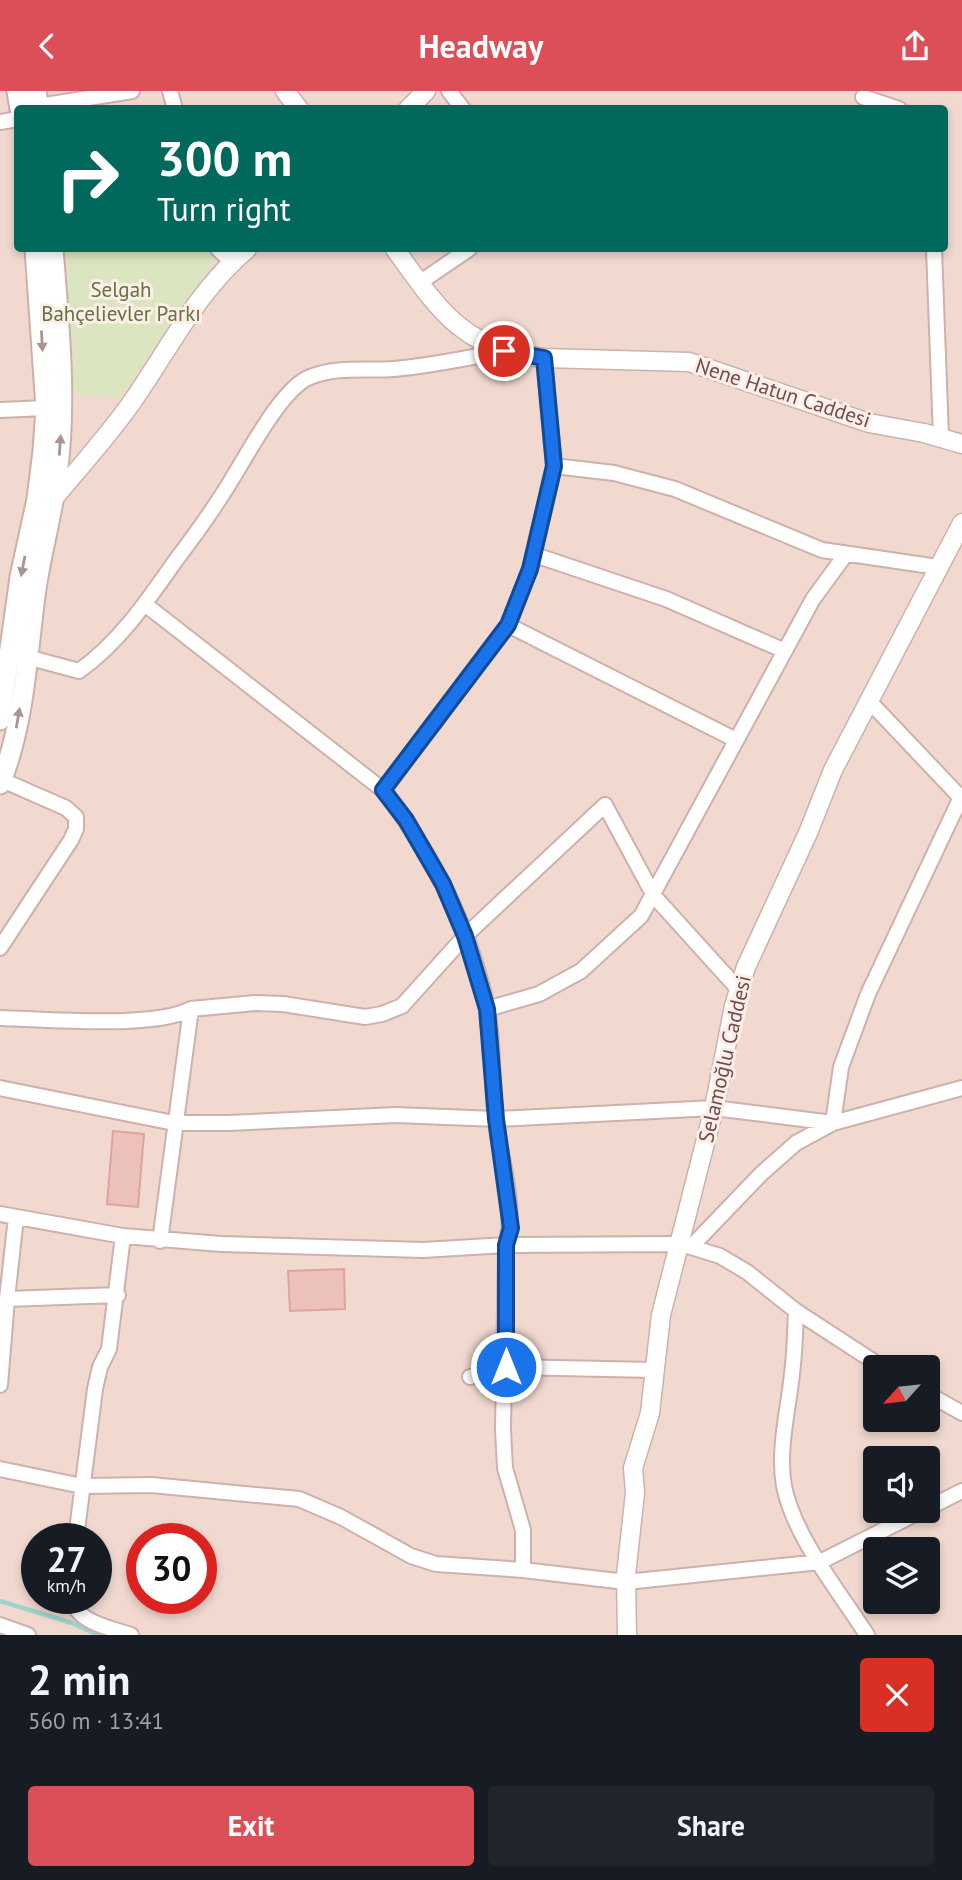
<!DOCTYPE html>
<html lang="en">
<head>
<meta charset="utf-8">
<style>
  :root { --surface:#171b24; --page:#20242c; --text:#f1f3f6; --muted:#9ea1a6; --accent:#dc4f57 }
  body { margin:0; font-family:"PT Sans",sans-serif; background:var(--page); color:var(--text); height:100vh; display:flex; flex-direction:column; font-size:26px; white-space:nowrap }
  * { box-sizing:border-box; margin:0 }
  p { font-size:23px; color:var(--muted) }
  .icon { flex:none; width:38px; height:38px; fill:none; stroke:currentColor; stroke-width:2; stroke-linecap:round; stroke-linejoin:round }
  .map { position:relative; height:1544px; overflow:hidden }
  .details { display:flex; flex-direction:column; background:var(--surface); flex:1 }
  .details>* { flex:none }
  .banner { position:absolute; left:14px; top:14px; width:934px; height:147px; border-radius:7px; box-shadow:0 4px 10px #0003; background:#00695c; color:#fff; overflow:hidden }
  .needle { width:46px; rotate:243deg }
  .buttons { position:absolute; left:863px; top:1264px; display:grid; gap:14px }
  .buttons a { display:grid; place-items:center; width:77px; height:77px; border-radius:7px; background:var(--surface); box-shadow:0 4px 10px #0003; font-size:35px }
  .speed { position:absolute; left:21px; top:1432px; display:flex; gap:14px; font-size:35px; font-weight:700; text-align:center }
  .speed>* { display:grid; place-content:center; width:91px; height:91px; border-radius:50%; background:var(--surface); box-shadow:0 4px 10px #0003; line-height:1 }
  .speed small { font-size:18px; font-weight:400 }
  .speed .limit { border:10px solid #d22; background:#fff; color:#111 }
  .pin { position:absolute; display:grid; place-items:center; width:60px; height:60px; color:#fff; margin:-30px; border:4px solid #fff; border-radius:50%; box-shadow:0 2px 7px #0007 }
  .me { position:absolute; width:77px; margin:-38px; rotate:0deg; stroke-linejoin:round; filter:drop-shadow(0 0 5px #0008) }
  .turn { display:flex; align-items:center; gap:24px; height:147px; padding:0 28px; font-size:32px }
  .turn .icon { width:91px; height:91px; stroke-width:2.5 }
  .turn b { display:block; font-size:49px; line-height:60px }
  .round { display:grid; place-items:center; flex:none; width:74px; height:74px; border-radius:7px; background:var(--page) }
  .head { display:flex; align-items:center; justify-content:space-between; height:119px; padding:0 28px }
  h1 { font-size:42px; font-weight:800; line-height:52px }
  .button { display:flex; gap:14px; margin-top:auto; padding:14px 28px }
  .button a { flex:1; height:80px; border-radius:7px; background:var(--accent); color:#fff; font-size:28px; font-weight:800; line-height:80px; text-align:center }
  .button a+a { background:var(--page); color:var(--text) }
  header { display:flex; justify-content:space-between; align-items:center; height:91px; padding:0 28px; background:var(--accent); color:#fff; font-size:32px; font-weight:800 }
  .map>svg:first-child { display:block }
</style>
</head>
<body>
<header><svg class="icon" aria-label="back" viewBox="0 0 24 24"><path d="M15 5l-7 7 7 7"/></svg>Headway<svg class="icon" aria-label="share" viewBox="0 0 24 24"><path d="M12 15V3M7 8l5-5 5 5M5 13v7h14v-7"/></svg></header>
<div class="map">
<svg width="962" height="1544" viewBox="0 0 962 1544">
  <rect width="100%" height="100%" fill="#fae9e1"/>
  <path fill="#f1d9d0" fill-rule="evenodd" d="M0,0H962V1544H0ZM18,18H945V158H18ZM875,1276H928V1328H875ZM875,1367H928V1419H875ZM37,1447H96V1507H37ZM142,1447H201V1507H142ZM875,1458H928V1510H875Z"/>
  <path fill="#dbe6c1" d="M67,158H206L216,167L120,307L70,303Z"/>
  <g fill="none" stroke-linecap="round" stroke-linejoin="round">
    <path stroke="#9fd3cc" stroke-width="4.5" d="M0,1510L72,1532L98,1544"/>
  </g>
  <path fill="#edc1bb" stroke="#dfa39d" stroke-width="2" d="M113,1040L144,1043L138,1116L107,1113Z
    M344,1178L345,1218L290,1220L288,1180Z"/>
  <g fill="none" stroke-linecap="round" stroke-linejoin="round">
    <g stroke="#ccb1ac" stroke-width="18">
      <path id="minor" d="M170,0L175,18
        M449,0L463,18
        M863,6L899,18
        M39,15L132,0
        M0,31L18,28
        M218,158L232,171
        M934,158L941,346
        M419,192L469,158
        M0,319L46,317
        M554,375L614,382L675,398L822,459L938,476
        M535,464L666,508L785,560
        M146,514L383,699C432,761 471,840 487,917C494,953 491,992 496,1029C500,1069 517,1114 506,1154L503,1339L505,1377L523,1439V1479
        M508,534L736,649
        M27,566L79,580C119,552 148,509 176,469C192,448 208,426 222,404C242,375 279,298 310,286C337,275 365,280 394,278C431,275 468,267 504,260
        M870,611L962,708
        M383,699L508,534L530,478L554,375L544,267
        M0,857L71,749L76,738V726L66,717L2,689
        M487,918L539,903L581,880L641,825L813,508L846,463
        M0,927C46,928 154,938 191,918
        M0,997L174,1032H228L396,1024L496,1028L714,1017L833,1032L841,976L868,903L962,704
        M0,1123L123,1145L221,1153L423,1159L506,1154L681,1153L720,1165L747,1181L796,1220L882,1276
        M160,1150L191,918L255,912L283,913L365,926L382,923L402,915L465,845L605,714L654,805L739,899
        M691,1156L761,1083L796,1052L833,1032L962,997
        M7,1208L16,1126
        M796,1220C795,1238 795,1256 793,1273C790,1313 777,1356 784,1395C794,1446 839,1500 867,1544
        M470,1286L506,1276L655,1279
        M0,1294L7,1208L118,1204
        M928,1303L962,1322
        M0,1378L82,1395L151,1394L299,1408L341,1426L411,1465L436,1473L523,1479L626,1491L820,1471L923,1419
        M928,1417L962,1400
        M76,1447L95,1298L100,1276L109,1258L123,1145
        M72,1507C76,1532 111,1537 131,1544
        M0,1534L28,1544"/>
    </g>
    <g stroke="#ccb1ac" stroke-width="21">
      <path id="tertiary" d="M285,0L299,18
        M408,18L426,0
        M395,158C439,219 463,259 544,267L689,271L869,332L924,342L962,353
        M54,407C80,376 108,345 132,311C169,258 197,200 247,158
        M627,1544L626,1484L635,1402L633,1377L650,1322L661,1224L714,1017L734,915L746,876L808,742L833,679L962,432"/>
    </g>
    <g stroke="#cfafaa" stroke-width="23">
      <path id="secondary" d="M17,0L20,18
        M36,0L39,18
        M0,629L20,486L37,408L43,360L46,317L35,158
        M0,693C24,634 27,567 35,505C40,465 52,426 57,385C67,310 59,233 53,158"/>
    </g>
    <use href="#minor" stroke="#fff" stroke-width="14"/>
    <use href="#tertiary" stroke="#fff" stroke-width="18"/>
    <use href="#secondary" stroke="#fff" stroke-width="19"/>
  </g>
  <defs><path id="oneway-solid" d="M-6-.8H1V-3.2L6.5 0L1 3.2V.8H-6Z" transform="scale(1.75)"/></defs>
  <g fill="#a99492">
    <use href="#oneway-solid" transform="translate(42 250) rotate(87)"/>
    <use href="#oneway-solid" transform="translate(60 354) rotate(-86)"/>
    <use href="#oneway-solid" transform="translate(23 475) rotate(101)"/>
    <use href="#oneway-solid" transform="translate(18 627) rotate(-80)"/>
  </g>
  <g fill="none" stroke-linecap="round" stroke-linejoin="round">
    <g stroke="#114b97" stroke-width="18">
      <path id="route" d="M504,260L544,267L554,375L530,478L508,534L383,699L406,729L443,793L465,845L487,918L496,1028L511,1137L506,1154V1276"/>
    </g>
    <use href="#route" stroke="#1a73e8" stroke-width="12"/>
  </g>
  <g text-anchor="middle" stroke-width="6" stroke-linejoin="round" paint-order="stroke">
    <g font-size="21" fill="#607443" stroke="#fdeee7">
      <text x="121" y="206">Selgah<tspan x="121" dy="24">Bahçelievler Parkı</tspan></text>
    </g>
    <g font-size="21" fill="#6f4d4a" stroke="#fdeee7">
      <text transform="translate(783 302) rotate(18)" y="7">Nene Hatun Caddesi</text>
      <text transform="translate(725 968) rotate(-77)" y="7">Selamoğlu Caddesi</text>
    </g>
  </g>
</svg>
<div class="buttons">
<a><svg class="needle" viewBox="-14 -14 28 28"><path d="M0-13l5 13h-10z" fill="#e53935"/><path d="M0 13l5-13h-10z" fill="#9ea1a6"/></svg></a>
<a><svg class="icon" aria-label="sound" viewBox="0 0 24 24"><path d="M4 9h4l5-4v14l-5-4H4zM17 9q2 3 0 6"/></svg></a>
<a><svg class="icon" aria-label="layers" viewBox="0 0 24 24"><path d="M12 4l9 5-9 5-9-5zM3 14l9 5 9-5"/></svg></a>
</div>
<div class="speed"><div>27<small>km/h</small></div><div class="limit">30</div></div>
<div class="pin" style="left:504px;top:260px;background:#d93025"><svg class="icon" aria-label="arrive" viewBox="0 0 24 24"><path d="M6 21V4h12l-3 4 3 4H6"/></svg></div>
<svg class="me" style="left:506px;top:1276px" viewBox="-20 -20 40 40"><circle r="17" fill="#1a73e8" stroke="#fff" stroke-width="3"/><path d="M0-11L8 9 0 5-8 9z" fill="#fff"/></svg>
<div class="banner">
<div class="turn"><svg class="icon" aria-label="right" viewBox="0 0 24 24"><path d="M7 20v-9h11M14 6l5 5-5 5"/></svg><div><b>300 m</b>Turn right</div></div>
</div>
</div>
<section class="details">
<div class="head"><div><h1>2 min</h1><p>560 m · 13:41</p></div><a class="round" style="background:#d93025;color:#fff"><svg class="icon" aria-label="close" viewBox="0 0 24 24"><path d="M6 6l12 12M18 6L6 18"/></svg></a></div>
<div class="button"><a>Exit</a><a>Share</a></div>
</section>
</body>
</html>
